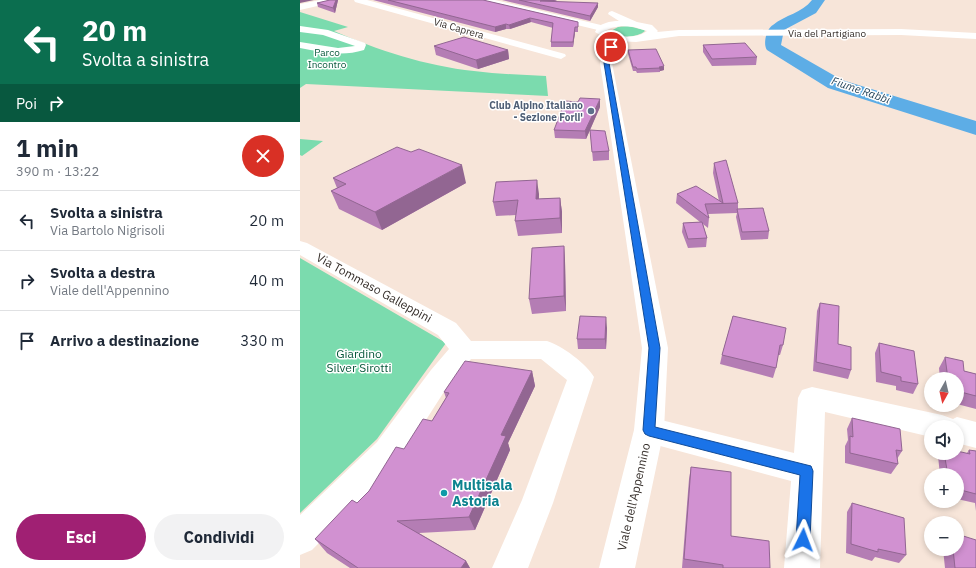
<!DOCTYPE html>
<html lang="it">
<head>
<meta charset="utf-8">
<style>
  :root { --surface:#fff; --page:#f2f2f3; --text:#1f2937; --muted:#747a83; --line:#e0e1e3; --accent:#a02073 }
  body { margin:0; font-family:"IBM Plex Sans",sans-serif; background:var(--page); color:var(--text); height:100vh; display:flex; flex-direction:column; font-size:15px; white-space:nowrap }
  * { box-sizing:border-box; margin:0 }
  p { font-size:13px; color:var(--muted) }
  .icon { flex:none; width:22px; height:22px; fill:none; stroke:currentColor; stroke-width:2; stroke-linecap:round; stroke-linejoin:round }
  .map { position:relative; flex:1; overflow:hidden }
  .drawer { display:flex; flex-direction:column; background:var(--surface); width:300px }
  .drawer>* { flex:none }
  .hud { background:#0b6e4f; color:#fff; overflow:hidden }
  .needle { width:26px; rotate:188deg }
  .tools { position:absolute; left:624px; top:372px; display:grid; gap:8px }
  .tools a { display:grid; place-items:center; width:40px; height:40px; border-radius:50%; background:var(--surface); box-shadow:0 2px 6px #0003; font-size:20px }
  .pin { position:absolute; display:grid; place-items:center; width:34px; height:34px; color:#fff; margin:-17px; border:2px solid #fff; border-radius:50%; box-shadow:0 1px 4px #0007 }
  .me { position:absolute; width:44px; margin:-22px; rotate:3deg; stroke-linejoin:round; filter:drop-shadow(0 0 3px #0008) }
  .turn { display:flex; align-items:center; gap:14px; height:84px; padding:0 16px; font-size:18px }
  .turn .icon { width:52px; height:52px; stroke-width:2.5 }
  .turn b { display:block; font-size:28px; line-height:34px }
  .then { display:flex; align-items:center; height:38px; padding:0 16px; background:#0003; gap:8px; font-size:15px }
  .round { display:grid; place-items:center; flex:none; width:42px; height:42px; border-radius:21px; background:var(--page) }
  .overview { display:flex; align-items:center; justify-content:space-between; height:68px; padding:0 16px }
  h1 { font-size:24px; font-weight:700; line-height:30px }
  .cta { display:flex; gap:8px; margin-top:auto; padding:8px 16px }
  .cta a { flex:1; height:46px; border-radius:24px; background:var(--accent); color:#fff; font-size:16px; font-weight:700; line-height:46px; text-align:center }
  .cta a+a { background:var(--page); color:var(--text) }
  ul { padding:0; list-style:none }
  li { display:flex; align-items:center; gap:12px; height:60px; padding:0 16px; border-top:1px solid var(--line) }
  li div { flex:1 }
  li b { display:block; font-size:15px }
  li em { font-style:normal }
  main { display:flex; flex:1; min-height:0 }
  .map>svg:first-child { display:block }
</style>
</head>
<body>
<main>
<section class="drawer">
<div class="hud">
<div class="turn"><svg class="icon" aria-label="left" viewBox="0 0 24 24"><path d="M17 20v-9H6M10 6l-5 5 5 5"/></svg><div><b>20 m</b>Svolta a sinistra</div></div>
<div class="then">Poi<svg class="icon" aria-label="right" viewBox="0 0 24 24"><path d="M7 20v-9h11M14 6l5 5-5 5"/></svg></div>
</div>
<div class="overview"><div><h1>1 min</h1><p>390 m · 13:22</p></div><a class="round" style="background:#d93025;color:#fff"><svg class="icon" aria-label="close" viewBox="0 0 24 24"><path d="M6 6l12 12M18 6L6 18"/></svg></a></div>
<ul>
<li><svg class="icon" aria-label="left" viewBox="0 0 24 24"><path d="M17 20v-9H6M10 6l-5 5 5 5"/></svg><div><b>Svolta a sinistra</b><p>Via Bartolo Nigrisoli</p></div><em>20 m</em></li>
<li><svg class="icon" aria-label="right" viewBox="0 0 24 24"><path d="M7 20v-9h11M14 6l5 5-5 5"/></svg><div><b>Svolta a destra</b><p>Viale dell'Appennino</p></div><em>40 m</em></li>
<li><svg class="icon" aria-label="arrive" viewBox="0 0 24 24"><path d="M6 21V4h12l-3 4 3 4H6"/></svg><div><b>Arrivo a destinazione</b></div><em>330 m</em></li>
</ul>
<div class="cta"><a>Esci</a><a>Condividi</a></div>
</section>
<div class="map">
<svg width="676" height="568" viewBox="0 0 676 568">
  <rect width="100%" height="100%" fill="#f7e5d9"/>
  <path fill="#7bdbae" d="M0,12L48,27L34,31C77,50 126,66 174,71C198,74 222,75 246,76L248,96L6,84L0,88Z
    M328,26L344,30L345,31C337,38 317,39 311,31L318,27Z
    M0,139L23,141L2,156L0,155Z
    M0,258L146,343L77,439L0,513Z"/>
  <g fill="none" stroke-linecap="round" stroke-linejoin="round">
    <path fill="#5dade6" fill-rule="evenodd" d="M512,0H525L516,13L484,30L481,45L542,80L676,121V135L528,88L467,50C463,44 466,29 473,25C485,15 502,13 512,0Z"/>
    <path fill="#fff" fill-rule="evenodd" d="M20,0H36L35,2L0,10V4Z
      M54,0H67L265,54L266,56L261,59L257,58L55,2Z
      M180,0H195L305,26L307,28L302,31L181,2Z
      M0,26L28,30L65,43L66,45L64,50C42,57 22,52 0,48V42L38,48L55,46L23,35L0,32Z
      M0,241L7,243L156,323L171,341H247C261,345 287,364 294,377L253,503L228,568H192L222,500L267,380L241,359H171L149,384L99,462L12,550L0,555V515L77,442L131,370L149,349L138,335L0,255Z
      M512,387L642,415L653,419L657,417L676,422V448L657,443V427H631V437L525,412L520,568H484L491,481L349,443L339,439L334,430L339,421L349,417L494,453L498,398L502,390Z"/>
    <path fill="#fff" fill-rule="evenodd" d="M312,11L337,22L352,25L358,31L357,32L379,30L601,29L676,33V39L601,35L379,36L336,42L317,41L312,63L368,348L364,430L335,568H299L334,430L342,348L300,63L307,39L295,32C298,23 311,21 319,21L308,14L309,12ZM321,26L334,27L347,31C337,39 316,38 305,31L311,28Z"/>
  </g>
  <path fill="#b47db4" d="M30,0H38L35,13L18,7L17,3Z
    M73,0H183L278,22V32H275L273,47H251V42L253,28L231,22L210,29H206L195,32Z
    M202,0H257L253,2L298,7L290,21Z
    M403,45L457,57L456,65L412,66L403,52Z
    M134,46L208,50L209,59L178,69L136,55Z
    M328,50L364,70L360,71V72L337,73L336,71H333L328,54Z
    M300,107L286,139L255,138L254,130Z
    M290,130L309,151V160L293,161Z
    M414,163L438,203V209L469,231L468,239L441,240L436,217L437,213L408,214L409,218L408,228L403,224L407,238L406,247L388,248L382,232L383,223L400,222L376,203L377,194L419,201L413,173Z
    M33,178L166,183L82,230L39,209L31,191L37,188Z
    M239,194V199L260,198L262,212V233L218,236L215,221L216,215L196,216L193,202Z
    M264,246L265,261L266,311L232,314L229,299Z
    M520,303L538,344L551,370L548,379L513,371L517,311Z
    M433,316L483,345L480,355H478L476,368L473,378L420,364L422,355Z
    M307,328L306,349H278L277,339Z
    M579,343L618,384L613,394L596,390V386L576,382L575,353Z
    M645,357L664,371L676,374V409L657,404V379H640L639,368Z
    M232,371L235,386L208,443L210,450L175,530L119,533L166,561L170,568H50L27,553L15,539L57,503L69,491L104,449L132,421L146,398L144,392Z
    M552,418L602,451L597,459L598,464L591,474L545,463V446L548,440L547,429Z
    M669,450L676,451V511L675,503L657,499V475H640L638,456L640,453H667Z
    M391,467L431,536L470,568H382L389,479Z
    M552,503L606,555L599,563L575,557L572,561L546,553L547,512Z
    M643,549H657L676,568H645Z"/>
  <path fill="#926692" d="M0,0H14L0,3Z
    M36,0H38L35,13L33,8Z
    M244,0H257L241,5L240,1Z
    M298,3V7L290,21V16Z
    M230,18L231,22L210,29L209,25Z
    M206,24V29L195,32V27Z
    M275,27V32L273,47V42Z
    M208,50L209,59L178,69L176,60Z
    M364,66V70L360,71L359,67Z
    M300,99V107L286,139L285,131Z
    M162,165L166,183L82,230L75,212Z
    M237,180L239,194L238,213L236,199Z
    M260,198L262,212V233L260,218Z
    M264,246L265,261L266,311L264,296Z
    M306,317L307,328L306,349L305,339Z
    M232,371L235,386L208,443L210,450L175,530L169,517L201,435Z
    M166,561L170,568H161Z"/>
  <path fill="#d191d1" stroke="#926692" d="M30,0H36L33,8L17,3Z
    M88,0H183L278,22V27H275L273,42H251L253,23L230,18L209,25L206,24L195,27Z
    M219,0H244L240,1L298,3L290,16Z
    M164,37L208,50L176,60L134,46Z
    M445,43L457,57L412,59L403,45Z
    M356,49L364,66L359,67L360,68L337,69L336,67H333L328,50Z
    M280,98L300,99L285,131L254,130L265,101L278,102Z
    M290,130L305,131L309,151L292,152Z
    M97,147L111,152L119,149L162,165L75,212L31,191L46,184L33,178Z
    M426,160L438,203L405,204L409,218L377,194L396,186L423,203L414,163Z
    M237,180L236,199L260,198V218L215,221L218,200L193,202L196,182Z
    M463,208L469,231L442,232L437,209Z
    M402,222L407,238L388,239L383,223Z
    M264,246V296L229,299L232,248Z
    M520,303L539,306L538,344L551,347V370L516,362Z
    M280,316L306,317L305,339H277Z
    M433,316L486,328L483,345H480L476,368L422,355Z
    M579,343L614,351L618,384L601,381V377L581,372Z
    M645,357L663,361L664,371L676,374V396L657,391V379H648Z
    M165,361L232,371L201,435L206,436L169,517L97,521L166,561L161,568H58L15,539L52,500L57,503L69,491L96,447L104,449L123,419L132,421L149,393L144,392Z
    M552,418L600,429L602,451L596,450L598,464L550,453V436L553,437Z
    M669,450L676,451V494L657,489V475H648L644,453H657V451L670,454Z
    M391,467L431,472V536L469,541L470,568H423V565L384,559Z
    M552,503L604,518L606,555L578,549V552L551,544Z
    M657,534L676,540V568H655L653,549H657Z"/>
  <path fill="#1a73e8" stroke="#114b97" d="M311,45L313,47L309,63L360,348L355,427L511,466L513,471L510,540L508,545L503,547L498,545L496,540L500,475L349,436L345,434L343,430L349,348L304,63L309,47Z"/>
  <circle fill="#5c6f8a" stroke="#fff" stroke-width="1.5" cx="291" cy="111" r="4"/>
  <circle fill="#0f9aa8" stroke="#fff" stroke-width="1.5" cx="144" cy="493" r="4"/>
  <g text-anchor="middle" stroke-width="3" stroke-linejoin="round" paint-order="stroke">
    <g font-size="10" fill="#37302c" stroke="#fff">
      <text transform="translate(159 28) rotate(16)" y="4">Via Caprera</text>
      <text x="527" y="37">Via del Partigiano</text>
    </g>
    <g font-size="10" fill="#07583b" stroke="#fff">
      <text x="27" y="56">Parco<tspan x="27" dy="12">Incontro</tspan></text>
    </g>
    <g font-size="10" font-weight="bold" fill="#4e5e75" stroke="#fff" text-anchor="end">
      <text x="283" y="109">Club Alpino Italiano<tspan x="283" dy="12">- Sezione Forli'</tspan></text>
    </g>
    <g font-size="11" font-style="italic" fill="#1c3e56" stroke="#fff">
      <text transform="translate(561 90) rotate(19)" y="4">Fiume Rabbi</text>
    </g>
    <g font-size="12" fill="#37302c" stroke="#fff">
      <text transform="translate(74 288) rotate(29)" y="4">Via Tommaso Galleppini</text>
      <text transform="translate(334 497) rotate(-77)" y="4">Viale dell'Appennino</text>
    </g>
    <g font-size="12" fill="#07583b" stroke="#fff">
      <text x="59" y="358">Giardino<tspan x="59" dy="14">Silver Sirotti</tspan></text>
    </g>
    <g font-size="14" font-weight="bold" fill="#0d838f" stroke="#fff" text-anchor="start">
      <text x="152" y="490">Multisala<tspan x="152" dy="16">Astoria</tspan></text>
    </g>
  </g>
</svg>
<div class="tools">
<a><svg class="needle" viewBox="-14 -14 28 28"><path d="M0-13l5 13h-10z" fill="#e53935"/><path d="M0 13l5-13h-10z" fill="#747a83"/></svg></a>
<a><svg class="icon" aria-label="sound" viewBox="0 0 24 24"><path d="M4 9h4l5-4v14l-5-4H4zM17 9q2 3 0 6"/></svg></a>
<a>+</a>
<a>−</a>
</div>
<div class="pin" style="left:311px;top:47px;background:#d93025"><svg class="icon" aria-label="arrive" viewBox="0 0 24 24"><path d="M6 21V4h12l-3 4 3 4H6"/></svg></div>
<svg class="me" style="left:503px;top:540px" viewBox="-20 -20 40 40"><path d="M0-17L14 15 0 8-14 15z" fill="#1a73e8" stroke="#fff" stroke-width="4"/></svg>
</div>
</main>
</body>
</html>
